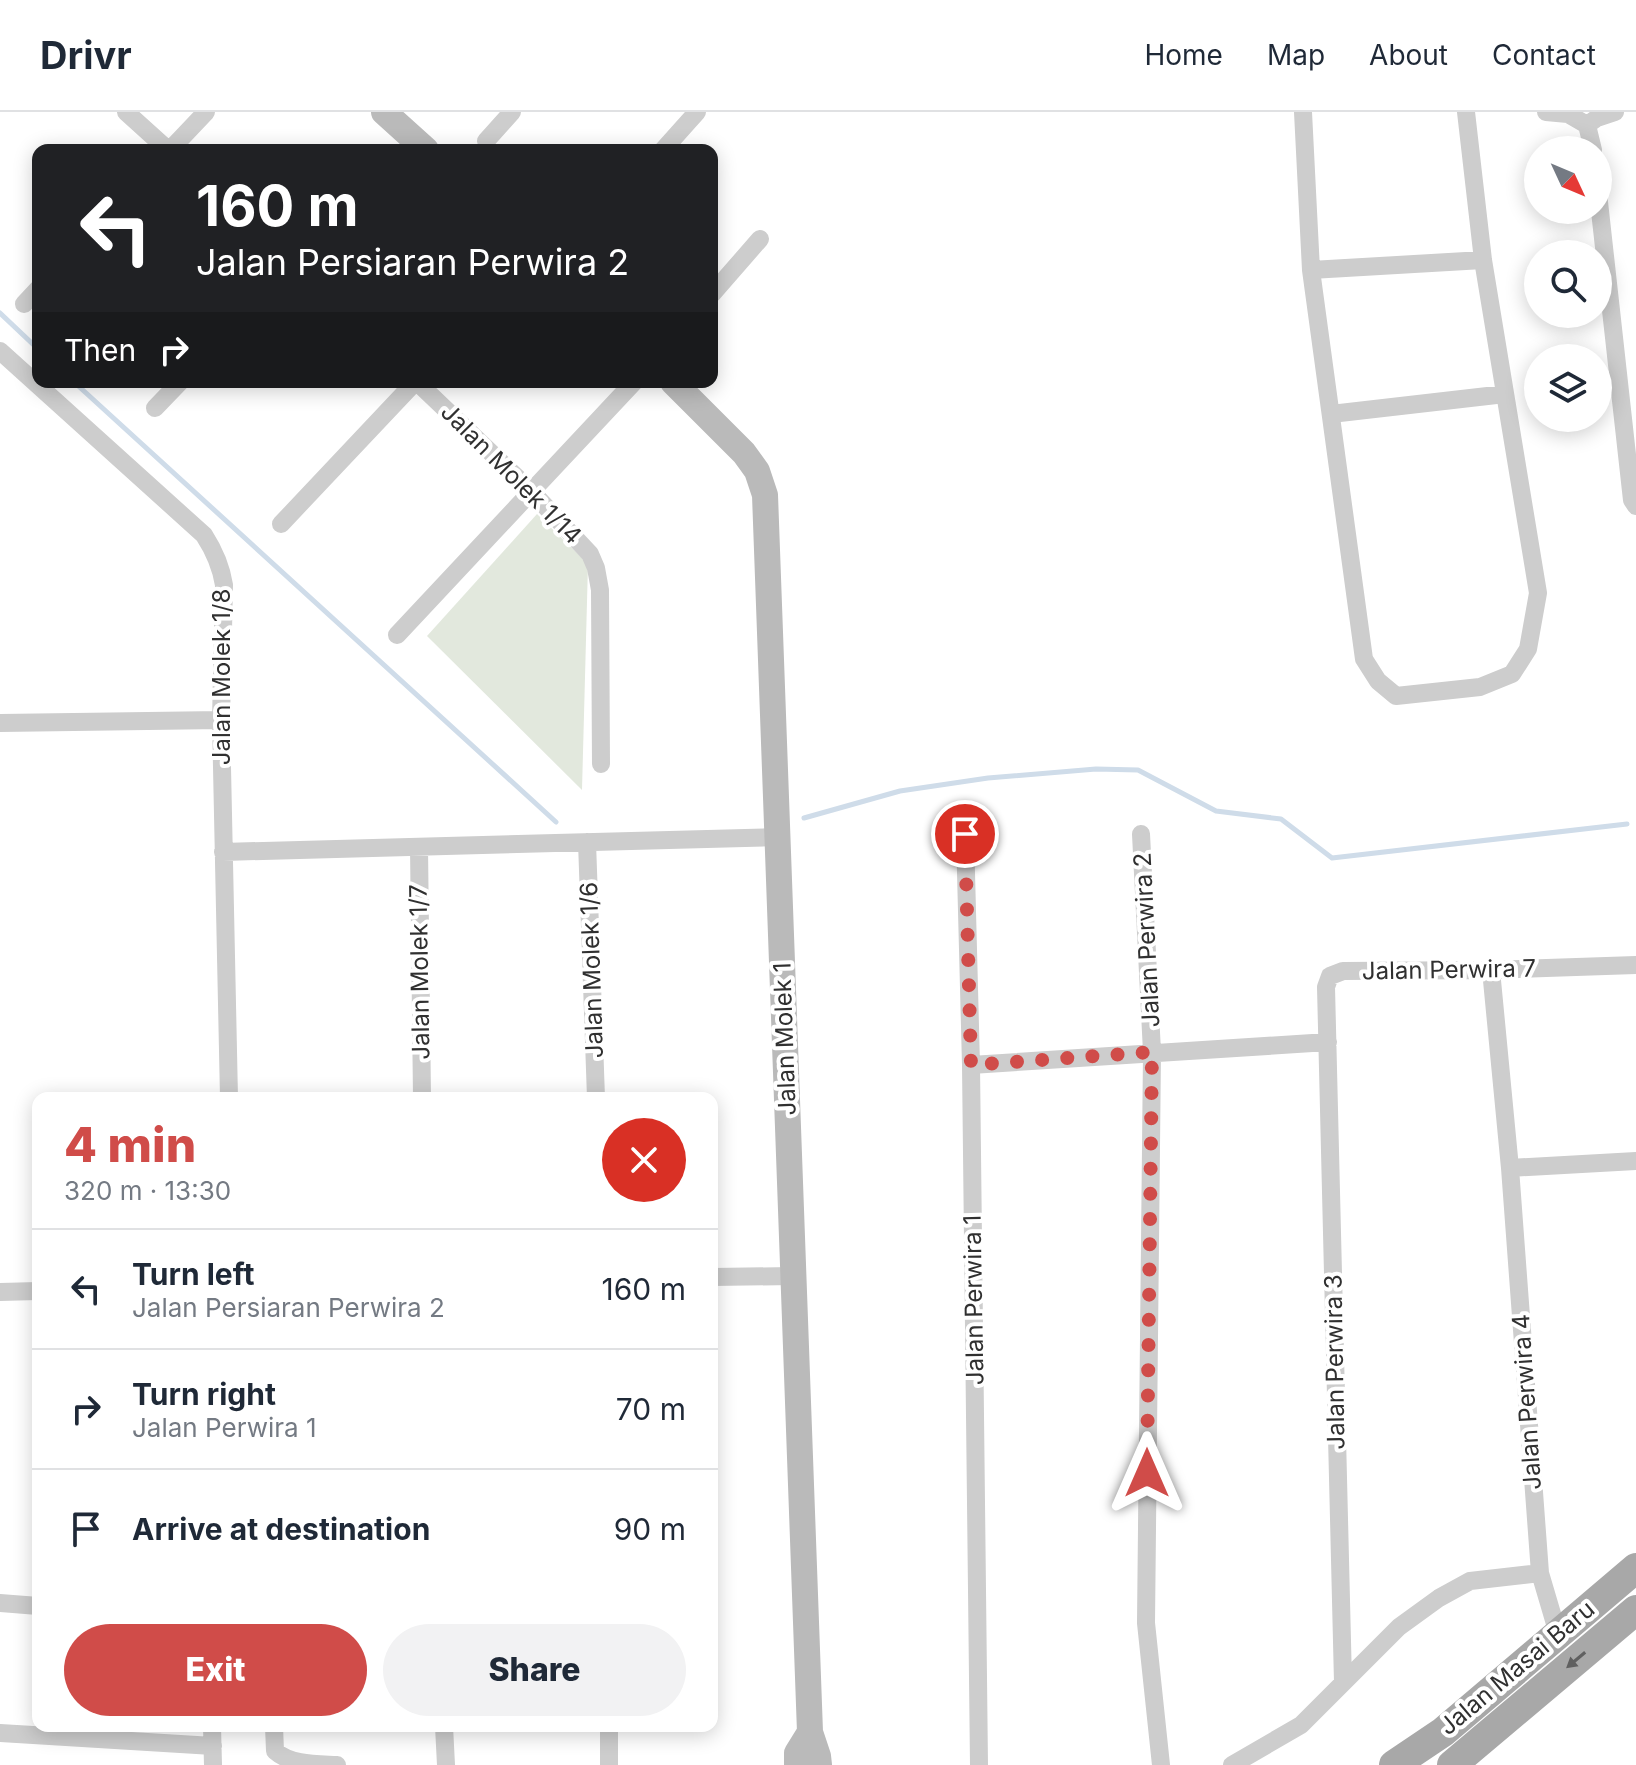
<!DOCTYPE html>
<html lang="en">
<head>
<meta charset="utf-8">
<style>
  :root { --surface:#fff; --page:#f2f2f3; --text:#1f2937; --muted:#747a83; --line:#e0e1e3; --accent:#d04c49 }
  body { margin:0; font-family:Inter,sans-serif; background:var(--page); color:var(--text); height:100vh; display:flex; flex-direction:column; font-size:30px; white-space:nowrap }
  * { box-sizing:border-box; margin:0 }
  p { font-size:26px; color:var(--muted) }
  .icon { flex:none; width:44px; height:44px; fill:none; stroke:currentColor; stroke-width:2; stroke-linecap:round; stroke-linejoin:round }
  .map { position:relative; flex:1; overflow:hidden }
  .details { position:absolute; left:32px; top:980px; width:686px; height:640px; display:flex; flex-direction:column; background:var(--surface); border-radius:16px; box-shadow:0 4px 20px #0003 }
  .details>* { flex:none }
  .banner { position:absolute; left:32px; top:32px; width:686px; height:244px; border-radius:16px; box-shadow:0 4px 20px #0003; background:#202124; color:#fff; overflow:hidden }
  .needle { width:52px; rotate:134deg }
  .fabs { position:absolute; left:1524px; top:24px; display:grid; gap:16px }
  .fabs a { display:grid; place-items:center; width:88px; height:88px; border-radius:50%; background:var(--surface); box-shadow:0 4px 20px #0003; font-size:40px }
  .pin { position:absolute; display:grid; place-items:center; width:68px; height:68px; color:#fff; margin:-34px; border:4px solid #fff; border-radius:50%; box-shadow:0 2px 8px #0007 }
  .me { position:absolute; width:88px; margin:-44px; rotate:0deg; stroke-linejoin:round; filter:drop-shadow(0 0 6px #0008) }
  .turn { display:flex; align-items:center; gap:28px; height:168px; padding:0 32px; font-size:36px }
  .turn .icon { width:104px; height:104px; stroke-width:2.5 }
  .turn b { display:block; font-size:56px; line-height:68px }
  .then { display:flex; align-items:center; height:76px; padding:0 32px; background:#0003; gap:16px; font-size:30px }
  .round { display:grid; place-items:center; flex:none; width:84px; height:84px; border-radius:42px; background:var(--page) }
  .summary { display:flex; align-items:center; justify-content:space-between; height:136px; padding:0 32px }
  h1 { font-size:48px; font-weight:800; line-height:60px; color:var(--accent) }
  .action { display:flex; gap:16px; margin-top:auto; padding:16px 32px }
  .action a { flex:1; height:92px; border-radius:48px; background:var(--accent); color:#fff; font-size:32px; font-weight:800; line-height:92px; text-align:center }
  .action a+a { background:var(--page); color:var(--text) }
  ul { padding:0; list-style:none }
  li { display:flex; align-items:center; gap:24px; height:120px; padding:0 32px; border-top:2px solid var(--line) }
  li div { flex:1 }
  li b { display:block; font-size:30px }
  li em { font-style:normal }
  header { display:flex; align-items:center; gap:48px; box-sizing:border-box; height:112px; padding:0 40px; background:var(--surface); border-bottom:2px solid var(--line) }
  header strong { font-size:38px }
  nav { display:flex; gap:44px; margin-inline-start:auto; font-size:28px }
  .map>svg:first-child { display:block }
</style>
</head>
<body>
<header>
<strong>Drivr</strong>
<nav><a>Home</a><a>Map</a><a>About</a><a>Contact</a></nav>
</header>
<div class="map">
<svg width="1636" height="1653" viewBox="0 0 1636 1653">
  <rect width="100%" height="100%" fill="#fff"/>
  <path fill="#e2e8dd" d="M537,402L588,452L582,678L427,524Z"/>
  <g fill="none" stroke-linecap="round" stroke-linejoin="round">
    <path stroke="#cfdce9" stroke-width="5" d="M0,201L38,237
      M74,270L556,710
      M804,706L900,679L988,666L1096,657L1138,658L1216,699L1281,707L1332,746L1627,712"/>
    <path stroke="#cdcdcd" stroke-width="18" d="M126,0L168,38
      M1303,0L1311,158L1364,547L1378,569L1396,584L1480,575L1512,562L1528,537L1538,481L1483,148L1466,0
      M1546,0L1568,2L1587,13L1593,38
      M1587,13L1597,6L1615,0
      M486,29L512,0
      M170,38L206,0
      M663,38L697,0
      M1598,81L1632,388L1636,394
      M1311,158L1483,148
      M712,182L760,127
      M24,192L38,177
      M0,239L204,423C215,440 221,454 224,473L221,608L229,986
      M417,270L531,379L590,442L596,456L600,478L601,652
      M155,296L180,270
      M1331,302L1505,282
      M281,412L415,270
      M397,523L634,270
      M0,611L221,608
      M965,722L971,953L979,1653
      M1141,722L1152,940L1146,1511L1161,1653
      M587,730L596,986
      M419,735L422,986
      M223,740L778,725
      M1491,858L1510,1056L1540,1461L1558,1522
      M971,953L1328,930
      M1510,1056L1636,1049
      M712,1165L793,1164
      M0,1180L38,1179
      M0,1491L38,1494
      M1343,1570L1326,875L1330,864L1343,859L1491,858L1636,853
      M212,1614L213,1653
      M274,1614L275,1639C291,1653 316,1652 337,1653
      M444,1614L446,1653
      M609,1614V1653
      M0,1621L213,1634
      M1232,1653L1301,1613L1399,1515L1439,1486L1470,1469L1540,1461"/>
    <path stroke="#bababa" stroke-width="26" d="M384,0L426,38
      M673,270L744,341L757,359L765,383L810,1620L818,1644L819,1653
      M797,1653V1641L810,1620"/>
    <path stroke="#a8a8a8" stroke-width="30" d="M1394,1653L1443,1620L1636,1456
      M1452,1653L1636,1498"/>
  </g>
  <defs><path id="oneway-solid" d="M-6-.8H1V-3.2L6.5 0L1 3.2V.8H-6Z" transform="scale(2)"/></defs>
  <use fill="#606060" href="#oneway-solid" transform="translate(1576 1548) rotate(140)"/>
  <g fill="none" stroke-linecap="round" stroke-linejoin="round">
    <path stroke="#d04c49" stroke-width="14" stroke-dasharray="0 25.2" d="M965,722L971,953L1152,940L1147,1361"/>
  </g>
  <g text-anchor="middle" stroke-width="8" stroke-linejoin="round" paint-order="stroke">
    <g font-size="24" fill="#303030" stroke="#fff">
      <text transform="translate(511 362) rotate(45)" y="8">Jalan Molek 1/14</text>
      <text transform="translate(222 565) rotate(-90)" y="8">Jalan Molek 1/8</text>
      <text transform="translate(1147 828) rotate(-93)" y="8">Jalan Perwira 2</text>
      <text transform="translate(592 858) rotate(-92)" y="8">Jalan Molek 1/6</text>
      <text transform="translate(1449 858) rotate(-1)" y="8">Jalan Perwira 7</text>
      <text transform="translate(420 860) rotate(-91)" y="8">Jalan Molek 1/7</text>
      <text transform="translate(785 927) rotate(-92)" y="8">Jalan Molek 1</text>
      <text transform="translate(974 1188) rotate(-91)" y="8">Jalan Perwira 1</text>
      <text transform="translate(1335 1250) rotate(-91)" y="8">Jalan Perwira 3</text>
      <text transform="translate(1527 1290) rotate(-94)" y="8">Jalan Perwira 4</text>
      <text transform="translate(1517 1556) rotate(-40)" y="8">Jalan Masai Baru</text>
    </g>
  </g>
</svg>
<div class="fabs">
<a><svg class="needle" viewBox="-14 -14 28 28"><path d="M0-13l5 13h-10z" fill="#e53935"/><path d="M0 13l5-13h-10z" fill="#747a83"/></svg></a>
<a><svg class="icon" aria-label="search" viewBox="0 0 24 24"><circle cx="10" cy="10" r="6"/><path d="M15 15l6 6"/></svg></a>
<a><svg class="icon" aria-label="layers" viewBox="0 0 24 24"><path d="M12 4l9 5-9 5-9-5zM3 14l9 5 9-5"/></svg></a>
</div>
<div class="pin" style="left:965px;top:722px;background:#d93025"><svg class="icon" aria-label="arrive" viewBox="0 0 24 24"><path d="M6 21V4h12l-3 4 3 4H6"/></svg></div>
<svg class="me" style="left:1147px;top:1361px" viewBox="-20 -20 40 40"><path d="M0-17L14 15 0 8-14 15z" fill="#d04c49" stroke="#fff" stroke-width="4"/></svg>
<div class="banner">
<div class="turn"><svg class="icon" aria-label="left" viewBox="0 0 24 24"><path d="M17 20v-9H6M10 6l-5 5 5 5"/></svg><div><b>160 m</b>Jalan Persiaran Perwira 2</div></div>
<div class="then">Then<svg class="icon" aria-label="right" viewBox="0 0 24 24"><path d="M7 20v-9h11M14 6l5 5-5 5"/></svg></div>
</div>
<section class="details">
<div class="summary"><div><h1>4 min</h1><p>320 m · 13:30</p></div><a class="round" style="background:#d93025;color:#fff"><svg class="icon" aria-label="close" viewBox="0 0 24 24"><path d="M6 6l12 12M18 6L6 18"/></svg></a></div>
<ul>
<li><svg class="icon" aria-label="left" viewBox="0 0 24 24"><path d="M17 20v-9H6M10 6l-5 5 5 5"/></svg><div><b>Turn left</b><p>Jalan Persiaran Perwira 2</p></div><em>160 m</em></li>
<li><svg class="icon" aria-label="right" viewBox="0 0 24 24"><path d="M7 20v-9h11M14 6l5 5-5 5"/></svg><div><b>Turn right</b><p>Jalan Perwira 1</p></div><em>70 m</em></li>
<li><svg class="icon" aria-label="arrive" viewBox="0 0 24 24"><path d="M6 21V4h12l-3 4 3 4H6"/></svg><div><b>Arrive at destination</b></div><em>90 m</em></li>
</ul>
<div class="action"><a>Exit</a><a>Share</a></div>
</section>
</div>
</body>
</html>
